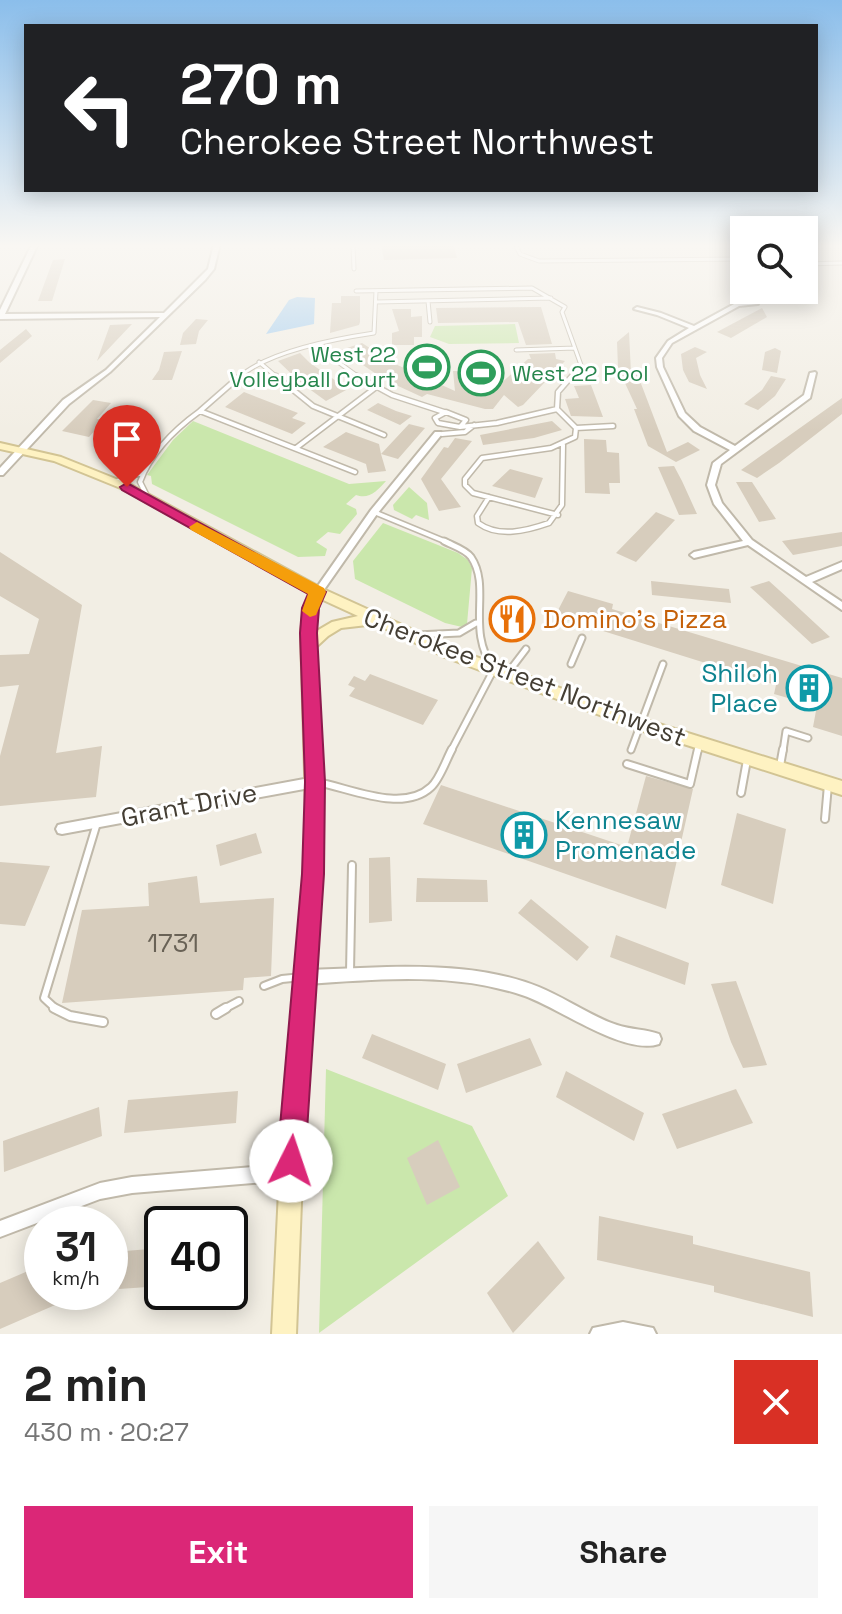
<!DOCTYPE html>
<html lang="en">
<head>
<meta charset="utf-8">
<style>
  :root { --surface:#fff; --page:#f6f6f6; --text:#222; --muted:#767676; --accent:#db2777 }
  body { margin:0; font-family:"Space Grotesk",sans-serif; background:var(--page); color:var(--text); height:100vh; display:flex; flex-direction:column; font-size:30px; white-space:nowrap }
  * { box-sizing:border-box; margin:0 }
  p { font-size:26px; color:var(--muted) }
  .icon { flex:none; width:44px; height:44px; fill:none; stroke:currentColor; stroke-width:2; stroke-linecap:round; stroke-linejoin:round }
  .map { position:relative; height:1334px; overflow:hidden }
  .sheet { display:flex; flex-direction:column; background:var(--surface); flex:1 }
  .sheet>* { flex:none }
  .top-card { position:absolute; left:24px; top:24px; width:794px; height:168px; border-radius:0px; box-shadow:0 4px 20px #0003; background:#202124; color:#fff; overflow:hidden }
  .tools { position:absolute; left:730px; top:216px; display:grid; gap:16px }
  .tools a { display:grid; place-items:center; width:88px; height:88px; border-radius:0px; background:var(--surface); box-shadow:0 4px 20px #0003; font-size:40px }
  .speed { position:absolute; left:24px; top:1206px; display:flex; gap:16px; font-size:40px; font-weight:700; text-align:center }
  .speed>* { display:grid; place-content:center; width:104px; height:104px; border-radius:50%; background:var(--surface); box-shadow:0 4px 20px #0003; line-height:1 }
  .speed small { font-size:20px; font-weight:400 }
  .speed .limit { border:4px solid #111; border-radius:12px; background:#fff; color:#111 }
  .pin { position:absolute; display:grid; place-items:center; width:68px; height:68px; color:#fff; margin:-82px -34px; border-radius:50% 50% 50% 0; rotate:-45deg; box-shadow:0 0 8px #0007 }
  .pin .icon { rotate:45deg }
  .me { position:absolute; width:88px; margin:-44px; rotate:4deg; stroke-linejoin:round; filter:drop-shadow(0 0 6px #0008) }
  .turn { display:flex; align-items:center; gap:28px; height:168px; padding:0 24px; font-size:36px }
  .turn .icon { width:104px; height:104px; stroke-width:2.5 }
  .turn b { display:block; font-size:56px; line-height:68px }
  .round { display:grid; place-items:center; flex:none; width:84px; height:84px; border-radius:0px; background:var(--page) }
  .headline { display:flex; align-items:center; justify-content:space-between; height:136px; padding:0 24px }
  h1 { font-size:48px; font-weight:800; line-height:60px }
  .cta { display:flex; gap:16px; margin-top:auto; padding:16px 24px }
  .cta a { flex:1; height:92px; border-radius:0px; background:var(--accent); color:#fff; font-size:32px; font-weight:800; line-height:92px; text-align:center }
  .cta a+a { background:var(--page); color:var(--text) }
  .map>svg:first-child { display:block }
</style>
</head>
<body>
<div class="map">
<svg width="842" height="1334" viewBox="0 0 842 1334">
  <rect width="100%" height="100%" fill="#f2eee4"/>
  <path fill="#cae7ac" d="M515,324L519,343L449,344L430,337L435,326Z
    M193,421L349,484L386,481C378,490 369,500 356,495L346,504L356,509L357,514L340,534L328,532L316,542L327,549L325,556L298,557L152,484L151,476L147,475L173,440Z
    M409,487L427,503L429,520L416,515L412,519L394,510L393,505Z
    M383,523L458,553L468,560L472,568L467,624L462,627L445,623L355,579L353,561Z
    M326,1069L472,1126L508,1196L319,1333Z"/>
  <path fill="#a0ccf0" d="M297,297L315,298L314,324L266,334L289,300Z"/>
  <path fill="#d7cdbd" d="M381,244H453L457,258L384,260Z
    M65,259L52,301H38L53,260Z
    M341,296H360V322L359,325L330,333L332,303H341Z
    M541,307L552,344L526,345L518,322L438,323L436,308Z
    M762,308L767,317L731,338L717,332Z
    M392,309H411V317L422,316V337H414V345H392V333L399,331Z
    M196,319L208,320L199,331L196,344L180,345L183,333Z
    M132,324L97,361L110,325Z
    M26,329L32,336L0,363V350Z
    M629,332L631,373H637L667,452L688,442L700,450L676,462L648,446L634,409H637L618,368L617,342Z
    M362,343L393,363L455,391L453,371H463L466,390L482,394H489L528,359H531L529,354L555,353L556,359L565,361L523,405L518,407L504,395L493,409H485L427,394L422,397L385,380L341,350Z
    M695,347L707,352L696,358L700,375L707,389L689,382L683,370L681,354Z
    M775,348L781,351L777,373L762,370L765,352Z
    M182,351L172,380H152L159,370L164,352Z
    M300,353L310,363L348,389L326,401L301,383L278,361Z
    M771,376L786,379L775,396L758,410L744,404L762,390Z
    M591,385L603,417L571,416L565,399L579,398L574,386Z
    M244,392L298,413L292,418L306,423L292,434L225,407Z
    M842,398V414L779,463L757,478L741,470Z
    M93,400L111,403L97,419L104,420L89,437L62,431Z
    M378,403L396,411L412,416L400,425L367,410Z
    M552,421L562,430L534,438L483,445L480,435Z
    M409,424L425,428L398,459L381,454L386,471L368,473L366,464L323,447L346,432L379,444L381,454Z
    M455,438L472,441L441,479L461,507L439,511L421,479L444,447L448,448Z
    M584,439L606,440L607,452L619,453L620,483H609L610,494L585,493Z
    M674,466L682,481L697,514L679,515L658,467Z
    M510,469L543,478L535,498L492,486Z
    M736,482H752L776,519L759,522Z
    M656,512L675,520L636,562L616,553Z
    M842,532V546L793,555L782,541Z
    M0,552L82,605L56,753L102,746L96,797L0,806V756L19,685L0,687V655L29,654L39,619L0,596Z
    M651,581L729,589L731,603L652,595Z
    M769,581L789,599L830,637L812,644L750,587Z
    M568,591L613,604L612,609L842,678V736L813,727L818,700L790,691L788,698L774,694L776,685L555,616Z
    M503,606L517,607V632L503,631Z
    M370,674L438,700L423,725L349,696L355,688L348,685L354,676L365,681Z
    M646,776L693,789L666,909L423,824L441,785L627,847Z
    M737,813L786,829L773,904L721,885Z
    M256,833L262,853L220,866L216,845Z
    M390,857L392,921L369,923V858Z
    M0,862L50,866L25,926L0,924Z
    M197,876L200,903L274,898L271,976L244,978L243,990L62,1003L82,910L149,906L148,883Z
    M417,878L487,880L488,902H416Z
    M531,899L589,947L577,961L518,913Z
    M616,935L689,963L685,985L610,957Z
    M736,981L743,1000L767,1065L743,1068L731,1042L711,984Z
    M372,1034L446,1064L438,1090L362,1058Z
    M530,1038L542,1065L466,1093L457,1064Z
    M566,1071L644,1113L634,1141L556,1097Z
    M736,1089L753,1123L677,1149L662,1114Z
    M238,1091L236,1123L124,1133L128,1100Z
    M99,1107L102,1136L4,1172L3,1141Z
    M438,1140L460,1187L427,1205L407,1158Z
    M599,1216L693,1236V1244L810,1272L813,1317L714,1292V1286L597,1260Z
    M538,1241L565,1278L513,1333L487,1293Z
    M162,1248V1286L119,1289L125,1251Z
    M42,1265V1292H85L0,1329V1283Z"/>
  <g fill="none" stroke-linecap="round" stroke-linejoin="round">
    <g stroke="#c0b9aa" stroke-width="5">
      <path id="lane-far4" d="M353,244L354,269
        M515,244L520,254L539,261L742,259
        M804,264L842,263
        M356,291L532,288L565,307L562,312L581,365L570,378
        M428,301L430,322
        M376,302L551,298
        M316,346L360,378
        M516,350L575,348
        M259,362L278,378
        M238,378C268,351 334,339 374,333L376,291"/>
    </g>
    <g stroke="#c0b9aa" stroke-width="7">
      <path id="lane-far3" d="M240,376L200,411L355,472
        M276,376L313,406L384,435
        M357,376L392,395L444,412
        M557,409L576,428L613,426
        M446,412L466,420L460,427L438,423L435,418Z
        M460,427L497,423L557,409L558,392L572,376
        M442,434L465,432L474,425
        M296,448L375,388
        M115,482L143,472
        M147,496L140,482C151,452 175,429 200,411
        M489,497L477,516L478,523C499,538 526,531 549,523L562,505L563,445
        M374,512L449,543
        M558,515L473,493L465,485V479L482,458L551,448L575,437L576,428"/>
    </g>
    <g stroke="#c0b9aa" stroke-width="9">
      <path id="lane-far2" d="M444,541C453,546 465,549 471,557C492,588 465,630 494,669L451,751
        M417,635L459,633L476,623
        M571,664L582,638
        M507,674L526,649
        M631,750L663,664
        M698,751L699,745
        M783,751L786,731L808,738"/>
    </g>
    <g stroke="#c0b9aa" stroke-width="10">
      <path id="lane-far1" d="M627,764L690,784L698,749
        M780,766L783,749
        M316,782C348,787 402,814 431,787C440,779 446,760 452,749
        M741,793L747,760
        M825,819L828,785
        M350,972L352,865
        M264,986L282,979L302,977
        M57,1010L44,998L97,823
        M222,1010L239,1001"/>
    </g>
    <g stroke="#c0b9aa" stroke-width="12">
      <path id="lane" d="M54,1008L70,1016L103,1022
        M216,1014L226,1008
        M297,1160L324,1158"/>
    </g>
    <g stroke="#c0b9aa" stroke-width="4">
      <path id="street" d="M32,244H38L5,314L164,313L208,269L214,244H220L214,269L205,280L110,372L69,404L3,475H0V468L63,400L106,370L160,317L0,319V310Z
        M756,301L758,302V304L739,306L672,343L662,358L663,367L685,413L700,427L735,446L804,395L810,373L815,372L816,373L810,398L721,464L715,485L722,503L752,540L806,577L842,562V569L812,582L842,602V610L748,545L694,558L690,555L694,552L743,541L714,504L707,485L713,463L730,450L694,431L679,416L657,367L656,358L668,341L689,328L657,315L634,309L637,307L661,313L694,326L736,303Z
        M435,432H441L442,434L377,514L321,594H315L313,592L315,590L371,510Z
        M315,777L319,779L321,782L319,785L315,787L62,834L58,833L56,829L58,825L62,824Z
        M387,967C438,966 491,968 539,987C566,998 590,1016 617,1025C631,1030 646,1029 659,1034L661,1039L659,1044C623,1056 557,1006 522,995C453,972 378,979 307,984L302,982L300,977L302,972L307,970Z
        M291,1164L296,1167L299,1172L296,1177L291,1180L132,1193L100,1199L0,1237V1221L100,1183L132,1177Z
        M623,1322L653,1328L656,1334H590L593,1328Z"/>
    </g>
    <g stroke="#d2c494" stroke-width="4">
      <path id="secondary" d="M0,443L61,457L131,485L323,589L455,649L646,720L842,781V795L637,729L445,657L376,624L341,628L328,636L315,648L323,843L303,1150L296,1334H272L281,1150L307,843L301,633L304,608L311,594L123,489L54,461L0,449ZM321,599L358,616L332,622L315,632L318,608Z"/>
    </g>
    <use href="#lane-far4" stroke="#fff" stroke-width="3"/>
    <use href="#lane-far3" stroke="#fff" stroke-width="4"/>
    <use href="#lane-far2" stroke="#fff" stroke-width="5"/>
    <use href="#lane-far1" stroke="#fff" stroke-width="6"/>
    <use href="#lane" stroke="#fff" stroke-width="8"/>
    <use href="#street" fill="#fff" fill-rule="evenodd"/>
    <use href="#secondary" fill="#fef2c2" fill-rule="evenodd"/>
  </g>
  <linearGradient id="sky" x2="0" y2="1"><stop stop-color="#8bbeeb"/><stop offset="0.57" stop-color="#f9f7f3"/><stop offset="1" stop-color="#f9f7f3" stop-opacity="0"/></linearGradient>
  <rect width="842" height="431" fill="url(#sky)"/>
  <path fill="#db2777" stroke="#8e194d" stroke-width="2" d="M127,483L326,592L319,608L317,633L325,782L324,874L305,1161L301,1171L291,1175L281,1171L277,1161L302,874L305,782L300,633L302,608L308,594L122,490L120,487Z"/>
  <path fill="#f59e0b" d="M197,522L324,588L326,592L316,615L310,617L302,611L308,594L191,530L189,527Z"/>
  <defs>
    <g id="stadium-ring" transform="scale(2.3)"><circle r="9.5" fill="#fff" stroke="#2e9e5b" stroke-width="1.5"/><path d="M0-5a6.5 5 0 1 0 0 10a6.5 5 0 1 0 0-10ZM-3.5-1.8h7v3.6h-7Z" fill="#2e9e5b"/></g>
    <g id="restaurant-ring" transform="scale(2.3)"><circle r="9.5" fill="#fff" stroke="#e8710a" stroke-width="1.5"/><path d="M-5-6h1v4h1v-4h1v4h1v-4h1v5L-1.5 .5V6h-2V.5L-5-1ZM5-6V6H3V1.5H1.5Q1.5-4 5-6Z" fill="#e8710a"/></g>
    <g id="building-ring" transform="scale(2.3)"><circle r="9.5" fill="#fff" stroke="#0f9aa8" stroke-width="1.5"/><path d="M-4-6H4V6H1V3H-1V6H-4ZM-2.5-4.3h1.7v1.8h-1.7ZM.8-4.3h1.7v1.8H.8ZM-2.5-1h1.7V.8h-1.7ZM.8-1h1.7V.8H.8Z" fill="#0f9aa8"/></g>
  </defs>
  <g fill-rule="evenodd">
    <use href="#stadium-ring" x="427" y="367"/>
    <use href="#stadium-ring" x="481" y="373"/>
    <use href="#restaurant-ring" x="512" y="619"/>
    <use href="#building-ring" x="809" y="688"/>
    <use href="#building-ring" x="524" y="835"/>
  </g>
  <g text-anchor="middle" stroke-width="6" stroke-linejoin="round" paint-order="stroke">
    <g font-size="22" fill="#27864d" stroke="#fff" text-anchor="end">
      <text x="396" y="362">West 22<tspan x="396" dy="25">Volleyball Court</tspan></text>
      <text x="512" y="381" text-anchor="start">West 22 Pool</text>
    </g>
    <g font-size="26" fill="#c56008" stroke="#fff" text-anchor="start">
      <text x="543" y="628">Domino's Pizza</text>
    </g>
    <g font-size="26" fill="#0d838f" stroke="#fff" text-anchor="end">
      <text x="778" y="682">Shiloh<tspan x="778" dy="30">Place</tspan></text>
      <text x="555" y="829" text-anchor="start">Kennesaw<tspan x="555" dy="30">Promenade</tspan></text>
    </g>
    <g font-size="26" fill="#443e34" stroke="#fff">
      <text transform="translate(525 677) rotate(21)" y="9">Cherokee Street Northwest</text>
      <text transform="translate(189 805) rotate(-11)" y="9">Grant Drive</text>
    </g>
    <g font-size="26" fill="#696256">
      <text x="173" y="952">1731</text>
    </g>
  </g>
</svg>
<div class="tools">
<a><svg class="icon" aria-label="search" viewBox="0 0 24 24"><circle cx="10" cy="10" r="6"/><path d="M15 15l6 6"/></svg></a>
</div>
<div class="speed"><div>31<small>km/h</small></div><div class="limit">40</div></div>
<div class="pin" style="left:127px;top:487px;background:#d93025"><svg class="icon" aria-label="arrive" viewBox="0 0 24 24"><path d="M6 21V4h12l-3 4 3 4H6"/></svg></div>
<svg class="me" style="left:291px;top:1161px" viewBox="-20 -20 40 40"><circle r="19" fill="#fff"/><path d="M0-13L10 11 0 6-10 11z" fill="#db2777"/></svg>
<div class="top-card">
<div class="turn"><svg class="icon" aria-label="left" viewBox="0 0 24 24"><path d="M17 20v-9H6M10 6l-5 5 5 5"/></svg><div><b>270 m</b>Cherokee Street Northwest</div></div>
</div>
</div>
<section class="sheet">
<div class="headline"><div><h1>2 min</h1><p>430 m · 20:27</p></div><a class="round" style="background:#d93025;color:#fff"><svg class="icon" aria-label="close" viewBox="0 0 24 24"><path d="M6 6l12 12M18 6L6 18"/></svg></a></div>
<div class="cta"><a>Exit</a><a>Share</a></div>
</section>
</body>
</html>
